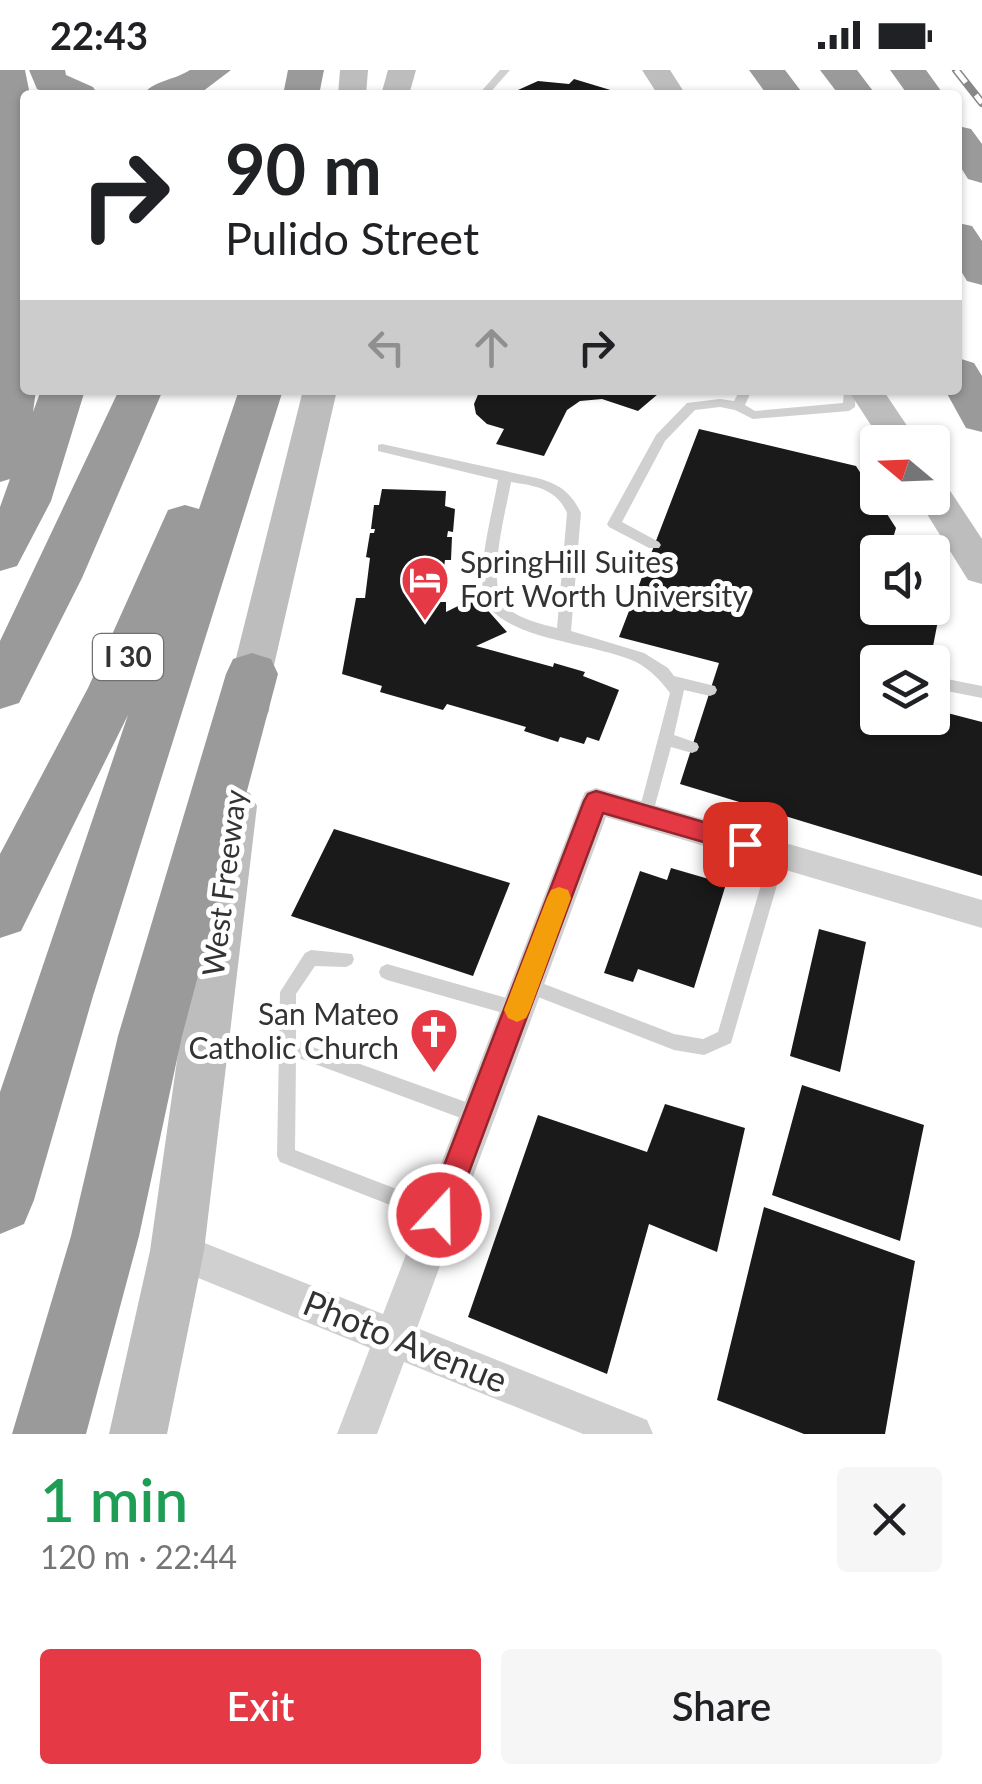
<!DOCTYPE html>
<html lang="en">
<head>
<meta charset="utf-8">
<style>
  :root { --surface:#fff; --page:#f6f6f6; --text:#202124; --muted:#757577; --accent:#e63946 }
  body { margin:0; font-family:Lato,sans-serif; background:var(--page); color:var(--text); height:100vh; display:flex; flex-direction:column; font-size:38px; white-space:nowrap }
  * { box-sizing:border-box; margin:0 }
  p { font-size:32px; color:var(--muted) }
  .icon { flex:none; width:55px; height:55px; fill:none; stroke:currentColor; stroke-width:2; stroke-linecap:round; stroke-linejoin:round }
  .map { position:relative; height:1364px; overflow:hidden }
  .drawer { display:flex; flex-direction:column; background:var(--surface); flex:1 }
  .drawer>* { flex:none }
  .banner { position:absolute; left:20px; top:20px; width:942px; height:305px; border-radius:10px; box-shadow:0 2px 8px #0004; background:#fff; color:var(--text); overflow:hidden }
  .needle { width:65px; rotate:289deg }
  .buttons { position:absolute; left:860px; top:355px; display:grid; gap:20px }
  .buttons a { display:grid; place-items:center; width:90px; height:90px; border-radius:10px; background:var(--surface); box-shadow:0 2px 8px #0004; font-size:50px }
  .pin { position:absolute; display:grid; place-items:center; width:85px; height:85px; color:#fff; margin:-42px; border-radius:20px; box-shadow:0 5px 15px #0006 }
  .me { position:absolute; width:110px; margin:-55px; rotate:21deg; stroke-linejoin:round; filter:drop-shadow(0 0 8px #0008) }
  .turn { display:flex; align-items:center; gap:35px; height:210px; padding:0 40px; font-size:45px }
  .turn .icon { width:130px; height:130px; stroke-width:2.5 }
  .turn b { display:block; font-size:70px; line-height:85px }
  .lanes { display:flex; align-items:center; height:95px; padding:0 40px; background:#0003; justify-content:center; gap:50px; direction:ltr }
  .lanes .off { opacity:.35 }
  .round { display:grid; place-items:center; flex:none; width:105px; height:105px; border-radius:10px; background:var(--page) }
  .head { display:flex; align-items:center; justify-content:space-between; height:170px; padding:0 40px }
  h1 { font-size:60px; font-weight:600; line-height:75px; color:#1e9e55 }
  .cta { display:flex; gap:20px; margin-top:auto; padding:20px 40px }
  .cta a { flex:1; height:115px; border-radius:10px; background:var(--accent); color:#fff; font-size:40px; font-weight:600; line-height:115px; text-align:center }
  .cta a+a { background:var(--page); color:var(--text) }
  .status { display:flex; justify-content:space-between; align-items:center; height:70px; padding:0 50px; background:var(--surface); direction:ltr }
  .status svg { height:28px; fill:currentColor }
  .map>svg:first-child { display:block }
</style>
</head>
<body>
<div class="status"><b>22:43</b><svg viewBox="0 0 49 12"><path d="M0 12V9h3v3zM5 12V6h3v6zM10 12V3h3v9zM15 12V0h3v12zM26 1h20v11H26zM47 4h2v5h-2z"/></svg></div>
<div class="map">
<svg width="982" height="1364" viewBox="0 0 982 1364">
  <rect width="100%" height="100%" fill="#fff"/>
  <path fill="#1a1a1a" d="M574,9L627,25H507L538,11L569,14Z
    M480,320H653L658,324L638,341L602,329L580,331L567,340L544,386L496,374L504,359L487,354L476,344L474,334Z
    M699,359L856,396L896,458L889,482H878V538H932V531L940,540L930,592H878V648H932V639L982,652V806L680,714L719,593L619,567Z
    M382,419L446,421L445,436L455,439L453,462L448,461L447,467H452L451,490H445L439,532H446V542L476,527L507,562L476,576L553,597L554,593L585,602L583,606L619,620L599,671L587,667L584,674L560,667L558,672L524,661L526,657L447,634L443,640L380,622L382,616L342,604L356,528H365L370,488L366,487L370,463H374L375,459H371L374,435H379Z
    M334,759L510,813L473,906L291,846Z
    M671,798L726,814L694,918L638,899L633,912L604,903L640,801L667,810Z
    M819,859L866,872L840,1002L790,986Z
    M802,1015L924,1055L900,1171L772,1125Z
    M665,1034L745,1058L717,1182L649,1154L607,1304L468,1247L538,1045L647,1082Z
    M764,1137L915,1191L885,1364H804L717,1330Z"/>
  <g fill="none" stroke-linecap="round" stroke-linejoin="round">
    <path fill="#d0d0d0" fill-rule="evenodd" d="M500,0H510L488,25H478Z
      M740,320H758L750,324L745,335L755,341L843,333L844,320H856L855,337L849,341L753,349L735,340L720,337L695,340L665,371L622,452L659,472L661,475L659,478H649L609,457L607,454L656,365L687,333L720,329L734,331Z
      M382,374L537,408C559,414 571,422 581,443L571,561L644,583L668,598L674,606L715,616L717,620L715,624L710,626L684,620L674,665L697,673L699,677L697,681L692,683L671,677L651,750L646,752L641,750L638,745L670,623C660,610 651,600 636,592C599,573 496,570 484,526C477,497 493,440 498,410L378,381V375ZM511,412C535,416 556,418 567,443L557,558C541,554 519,549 506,537C485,516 506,441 511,412Z
      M932,606L982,616V628L932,618Z
      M778,777L784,779L786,784L731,973L704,985L674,980L520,920L518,915L520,910L526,907L674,964L703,969L718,962L770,784L772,779Z
      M311,880L352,884L354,889L352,894L346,897L315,896L296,924V971L477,1036L483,1039L486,1045L483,1051L477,1054L296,987L295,1080L446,1138L448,1145L446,1152L439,1154L280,1092L277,1086L280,922L305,883Z
      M387,894L517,931L523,933L526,939L523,945L517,947L387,910L381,907L379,902L381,897Z"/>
    <path fill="#d0d0d0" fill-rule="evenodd" d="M596,718L982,830V858L606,747L417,1258L647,1350L653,1364H583L404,1292L377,1364H337L370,1278L164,1194L158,1181L164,1168L177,1162L383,1244L581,731L585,722Z"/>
    <path fill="#bdbdbd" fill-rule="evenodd" d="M340,0H368L366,25H338Z
      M388,0H416L409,25H381Z
      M642,0H670L686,25H658Z
      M303,320H337L272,604L269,641L263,653L248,658L233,653L227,641L232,604Z
      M848,320H883L918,372H882Z
      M932,409L945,413L982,469V514L968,510L917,428H932Z
      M235,718L250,723L257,736L204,1181L167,1364H109L150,1181L213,736L220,723Z"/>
    <path fill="#9a9a9a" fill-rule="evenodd" d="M0,0H25L30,25H25V320H36L33,342L41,320H85L51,431L17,496L0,501V437L10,409L0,412Z
      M29,0H65L66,5L93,17L98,25H51L37,19Z
      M190,0H231L198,25H143C152,11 175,10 190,0Z
      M288,0H324L319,25H283Z
      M749,0H785L804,25H767Z
      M820,0H857L876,25H839Z
      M890,0H926L944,25H908Z
      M958,56L971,59L982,74V113L968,109L958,93Z
      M958,153L972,156L982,171V215L967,211L958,196Z
      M958,288L974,293L982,306V362L966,358L945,320H958Z
      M119,320H163L82,508L19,633L0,639V571Z
      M239,320H283L93,926L34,1130L24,1154L0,1164V1022L128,645L21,861L0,868V784L88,618L168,440L185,435L199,439Z
      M252,583L271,589L278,604L182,966L139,1166L86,1364H12L71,1166L118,966L226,604L233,589Z"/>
    <g stroke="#888" stroke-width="8">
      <path id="rail" d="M956,0L982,33"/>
    </g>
    <use href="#rail" stroke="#fff" stroke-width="5" stroke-dasharray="16" stroke-linecap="butt"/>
  </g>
  <path fill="#e63946" stroke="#96252e" stroke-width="2.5" d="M596,721L745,764L753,767L757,774L753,781L745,784L603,743L453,1145L449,1155L439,1159L429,1155L425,1145L584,731L588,724Z"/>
  <path fill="#f59e0b" d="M559,817L568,820L571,828L530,940L526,948L517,952L508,948L504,940L547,828L551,820Z"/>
  <defs>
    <g id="hotel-pin" transform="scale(2.5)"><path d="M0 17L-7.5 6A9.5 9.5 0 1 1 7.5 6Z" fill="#e63946" stroke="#fff"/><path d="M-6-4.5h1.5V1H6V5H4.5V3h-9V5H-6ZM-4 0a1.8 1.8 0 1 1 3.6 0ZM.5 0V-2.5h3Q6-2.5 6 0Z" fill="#fff"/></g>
    <g id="church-pin" transform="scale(2.5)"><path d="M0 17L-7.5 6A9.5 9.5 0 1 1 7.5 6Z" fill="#e63946" stroke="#fff"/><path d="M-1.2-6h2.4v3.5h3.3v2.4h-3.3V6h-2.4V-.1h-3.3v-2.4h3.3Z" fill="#fff"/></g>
  </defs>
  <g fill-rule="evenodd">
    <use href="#hotel-pin" x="425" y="510"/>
    <use href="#church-pin" x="434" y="962"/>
  </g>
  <g text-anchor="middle" stroke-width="10" stroke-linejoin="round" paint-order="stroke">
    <rect fill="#fff" stroke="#707070" stroke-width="2.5" x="93" y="564" width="70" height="46" rx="8"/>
    <g font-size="28" font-weight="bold" fill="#333">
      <text x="128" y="597">I 30</text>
    </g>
    <g font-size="30" fill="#333" stroke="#fff" text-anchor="start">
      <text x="460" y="503">SpringHill Suites<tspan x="460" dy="34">Fort Worth University</tspan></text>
      <text x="399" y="955" text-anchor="end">San Mateo<tspan x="399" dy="34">Catholic Church</tspan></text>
    </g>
    <g font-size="30" fill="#333" stroke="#fff">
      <text transform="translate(225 813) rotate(-83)" y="10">West Freeway</text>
    </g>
    <g font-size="35" fill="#333" stroke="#fff">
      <text transform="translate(405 1272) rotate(22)" y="12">Photo Avenue</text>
    </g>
  </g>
</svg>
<div class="buttons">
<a><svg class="needle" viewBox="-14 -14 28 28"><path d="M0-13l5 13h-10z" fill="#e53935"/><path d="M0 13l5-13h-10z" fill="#757577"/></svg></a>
<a><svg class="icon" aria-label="sound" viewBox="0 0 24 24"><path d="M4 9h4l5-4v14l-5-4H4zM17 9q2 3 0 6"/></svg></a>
<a><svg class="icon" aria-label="layers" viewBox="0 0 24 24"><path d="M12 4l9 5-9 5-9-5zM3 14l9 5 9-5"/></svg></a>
</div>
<div class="pin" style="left:745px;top:774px;background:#d93025"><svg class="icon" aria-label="arrive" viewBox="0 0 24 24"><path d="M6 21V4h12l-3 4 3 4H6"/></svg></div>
<svg class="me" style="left:439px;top:1145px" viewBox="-20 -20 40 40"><circle r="17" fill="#e63946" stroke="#fff" stroke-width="3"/><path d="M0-11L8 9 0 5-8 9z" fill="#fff"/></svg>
<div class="banner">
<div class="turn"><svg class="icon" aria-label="right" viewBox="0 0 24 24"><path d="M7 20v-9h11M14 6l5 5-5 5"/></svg><div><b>90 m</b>Pulido Street</div></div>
<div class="lanes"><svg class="icon off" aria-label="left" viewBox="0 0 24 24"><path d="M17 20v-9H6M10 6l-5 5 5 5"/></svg><svg class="icon off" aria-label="ahead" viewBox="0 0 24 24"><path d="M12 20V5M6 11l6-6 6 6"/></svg><svg class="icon" aria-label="right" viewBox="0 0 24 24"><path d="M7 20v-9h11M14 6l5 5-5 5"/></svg></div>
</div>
</div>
<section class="drawer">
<div class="head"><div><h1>1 min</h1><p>120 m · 22:44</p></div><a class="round"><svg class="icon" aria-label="close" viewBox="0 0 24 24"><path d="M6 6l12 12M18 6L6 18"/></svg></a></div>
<div class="cta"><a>Exit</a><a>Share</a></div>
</section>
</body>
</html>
